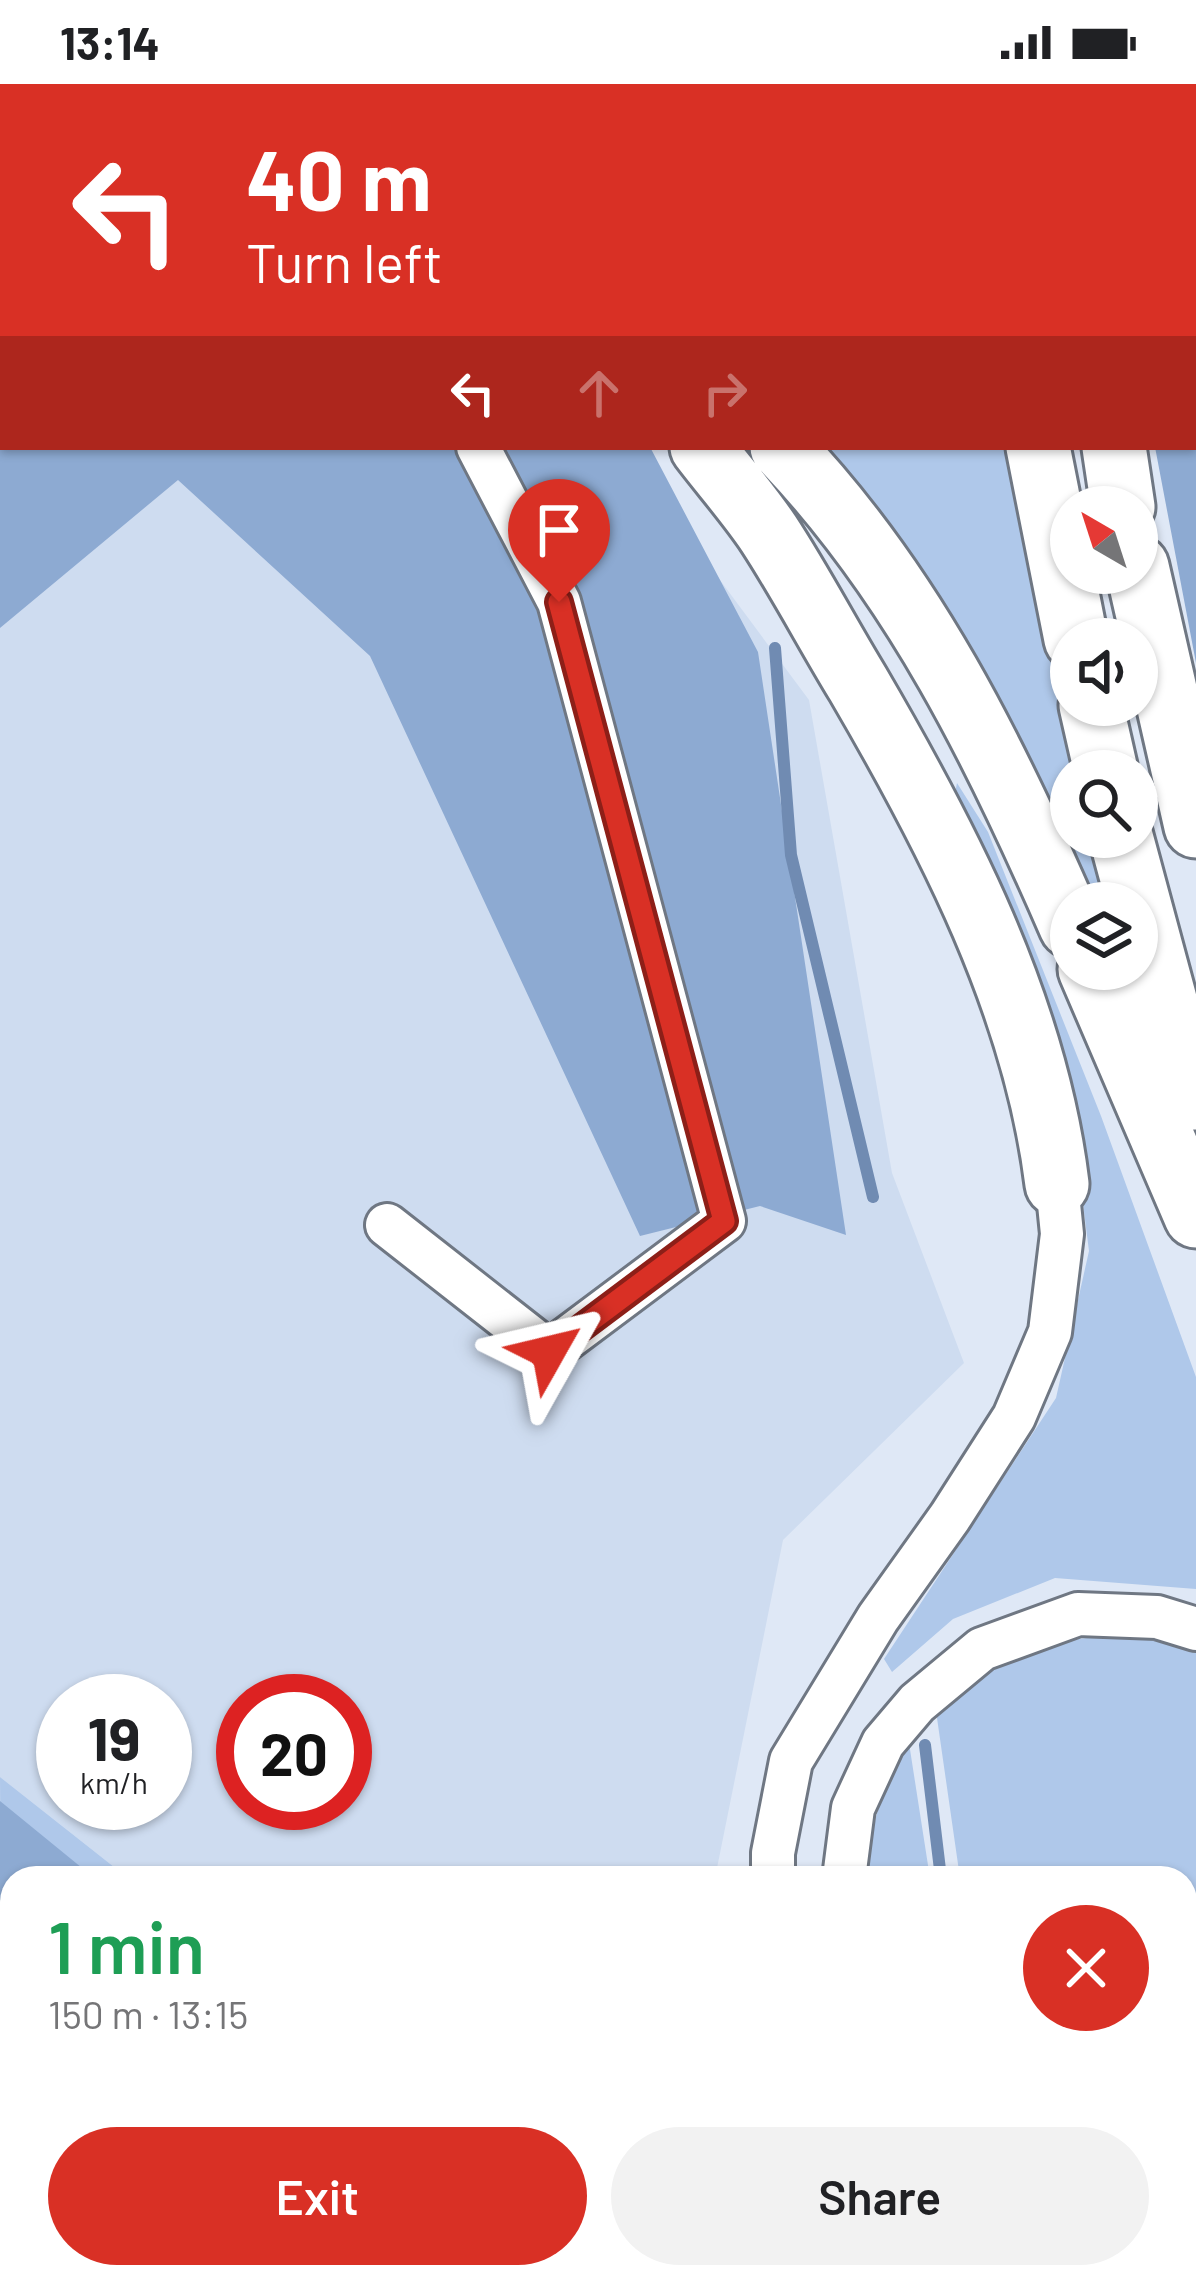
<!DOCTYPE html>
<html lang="en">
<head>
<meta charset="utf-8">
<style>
  :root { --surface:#fff; --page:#f2f2f2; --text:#202124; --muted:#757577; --accent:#d93025 }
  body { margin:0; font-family:Barlow,sans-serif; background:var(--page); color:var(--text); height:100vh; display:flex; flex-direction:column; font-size:45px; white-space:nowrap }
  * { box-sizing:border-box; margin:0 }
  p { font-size:39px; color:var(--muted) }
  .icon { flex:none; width:66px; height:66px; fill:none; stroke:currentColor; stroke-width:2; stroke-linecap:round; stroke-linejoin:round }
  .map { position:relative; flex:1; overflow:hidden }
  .drawer { position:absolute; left:0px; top:1782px; width:1197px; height:423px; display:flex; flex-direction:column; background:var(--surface); border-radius:36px 36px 0 0; box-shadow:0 3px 9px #0004 }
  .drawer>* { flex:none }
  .guide { position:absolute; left:0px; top:0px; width:1197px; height:366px; box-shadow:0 3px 9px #0004; background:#d93025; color:#fff; overflow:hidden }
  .needle { width:78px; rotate:321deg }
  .tools { position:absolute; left:1050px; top:402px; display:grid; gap:24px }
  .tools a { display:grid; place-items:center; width:108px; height:108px; border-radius:50%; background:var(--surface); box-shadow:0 3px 9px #0004; font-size:60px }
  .speed { position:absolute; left:36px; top:1590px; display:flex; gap:24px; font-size:60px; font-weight:700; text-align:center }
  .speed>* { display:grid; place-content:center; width:156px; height:156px; border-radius:50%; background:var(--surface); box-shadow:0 3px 9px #0004; line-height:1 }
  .speed small { font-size:30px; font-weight:400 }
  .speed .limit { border:18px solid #d22; background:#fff; color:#111 }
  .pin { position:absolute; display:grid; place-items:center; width:102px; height:102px; color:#fff; margin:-123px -51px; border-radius:50% 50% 50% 0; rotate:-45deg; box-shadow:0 0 12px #0007 }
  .pin .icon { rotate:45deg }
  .me { position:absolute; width:132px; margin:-66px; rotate:53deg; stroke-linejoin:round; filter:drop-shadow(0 0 9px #0008) }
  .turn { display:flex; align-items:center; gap:42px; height:252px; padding:0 48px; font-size:54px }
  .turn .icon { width:156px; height:156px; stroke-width:2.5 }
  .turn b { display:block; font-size:84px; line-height:102px }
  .lanes { display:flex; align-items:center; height:114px; padding:0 48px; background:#0003; justify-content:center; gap:60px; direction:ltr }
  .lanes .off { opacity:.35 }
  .round { display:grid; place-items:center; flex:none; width:126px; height:126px; border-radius:63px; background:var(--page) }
  .head { display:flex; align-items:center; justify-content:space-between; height:204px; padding:0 48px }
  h1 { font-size:72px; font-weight:600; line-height:90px; color:#1e9e55 }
  .action { display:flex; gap:24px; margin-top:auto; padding:24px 48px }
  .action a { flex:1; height:138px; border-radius:72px; background:var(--accent); color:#fff; font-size:48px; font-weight:600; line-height:138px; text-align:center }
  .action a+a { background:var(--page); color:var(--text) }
  .status { display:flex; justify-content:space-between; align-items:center; height:84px; padding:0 60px; background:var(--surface); direction:ltr }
  .status svg { height:33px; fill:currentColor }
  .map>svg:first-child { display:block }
</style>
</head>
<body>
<div class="status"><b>13:14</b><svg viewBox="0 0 49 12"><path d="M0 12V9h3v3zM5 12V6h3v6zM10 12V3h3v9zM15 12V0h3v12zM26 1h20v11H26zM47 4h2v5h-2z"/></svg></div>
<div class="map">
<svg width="1196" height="2203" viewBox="0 0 1196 2203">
  <rect width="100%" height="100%" fill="#dfe8f6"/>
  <path fill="#cedcf0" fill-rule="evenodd" d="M0,0L3,363L691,457L809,616L892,1089L964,1279L783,1456L715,1794H128L0,1693ZM63,1617H165V1719H63ZM243,1617H345V1719H243Z"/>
  <path fill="#afc8ea" d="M456,0H963V3H460Z
    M824,363H1018L1038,488L1080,687H1071V753H1095L1113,819H1089L1033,684L971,576Z
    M957,699L988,748L1101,1032L1196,1293V1505L1055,1494L953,1535L892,1588L884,1575L1056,1314L1089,1167L1066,987L955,709Z
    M1112,1552L1144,1554L1196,1568V2080H1185V1794H960L936,1627C994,1579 1035,1555 1112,1552Z
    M909,1659L930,1794H865C871,1744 881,1701 909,1659Z
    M0,1693L128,1794H12V2188L3,2203Z"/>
  <path fill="#8daad2" d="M0,0L298,3H3V363H650L758,568L846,1151L760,1122L640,1152L370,572L178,396L0,544Z
    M1194,295L1196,313V579L1155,363H1194Z
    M0,1717L87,1788V1794H12V1819L0,1816Z
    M12,2129V2193H915L924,2203H0V2132Z"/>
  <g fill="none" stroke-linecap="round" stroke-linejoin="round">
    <path stroke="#708bb2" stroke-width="12" d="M772,3V0
      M775,564L791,771L873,1113
      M925,1661L941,1794
      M1066,2202L1067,2203"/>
    <g stroke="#6f7783" stroke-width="48">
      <path id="minor" d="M0,99L3,100
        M387,1141L549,1268L724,1137L559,518L478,363
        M773,1794V1769L791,1677L878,1534L950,1433L1014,1333L1050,1248L1062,1150L1057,1100
        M844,1794L853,1724L883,1659L917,1619L982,1565L1078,1530L1157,1533L1196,1545
        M1185,2097H1196
        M1185,2170H1196"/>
    </g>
    <g stroke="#6f7783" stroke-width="69">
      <path id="highway" d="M365,0L371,3
        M416,0L420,3
        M981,0L982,3
        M1069,0V3
        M702,363C724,392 749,420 769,450C801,499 828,551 858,600C948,754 1035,921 1057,1100
        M782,363C913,500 996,669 1071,842
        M1038,363L1076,555
        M1114,363L1123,423
        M1137,483L1196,742
        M1091,621L1106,687
        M1121,753L1176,957L1196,1014
        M1090,885L1196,1132"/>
    </g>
    <use href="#minor" stroke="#fff" stroke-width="42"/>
    <use href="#highway" stroke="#fff" stroke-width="63"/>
  </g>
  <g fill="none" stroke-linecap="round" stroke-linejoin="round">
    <g stroke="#8d1f18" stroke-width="30">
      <path id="route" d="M549,1268L724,1137L559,518"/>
    </g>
    <use href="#route" stroke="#d93025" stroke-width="21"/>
  </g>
</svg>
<div class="tools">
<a><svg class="needle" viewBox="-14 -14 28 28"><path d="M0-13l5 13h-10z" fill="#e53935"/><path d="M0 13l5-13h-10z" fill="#757577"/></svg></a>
<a><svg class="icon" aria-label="sound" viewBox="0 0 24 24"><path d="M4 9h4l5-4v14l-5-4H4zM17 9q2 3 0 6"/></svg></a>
<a><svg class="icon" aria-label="search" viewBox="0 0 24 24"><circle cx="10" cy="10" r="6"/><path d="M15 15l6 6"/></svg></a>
<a><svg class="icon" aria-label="layers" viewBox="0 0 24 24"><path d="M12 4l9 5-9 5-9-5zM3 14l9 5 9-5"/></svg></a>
</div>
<div class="speed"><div>19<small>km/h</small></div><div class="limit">20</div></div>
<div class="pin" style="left:559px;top:518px;background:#d93025"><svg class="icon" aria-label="arrive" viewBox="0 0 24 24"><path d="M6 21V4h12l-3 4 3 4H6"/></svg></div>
<svg class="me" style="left:549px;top:1268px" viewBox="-20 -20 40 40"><path d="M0-17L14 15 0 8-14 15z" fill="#d93025" stroke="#fff" stroke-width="4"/></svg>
<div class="guide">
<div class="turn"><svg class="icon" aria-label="left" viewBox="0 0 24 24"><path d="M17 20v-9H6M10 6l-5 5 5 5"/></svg><div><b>40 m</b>Turn left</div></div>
<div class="lanes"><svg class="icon" aria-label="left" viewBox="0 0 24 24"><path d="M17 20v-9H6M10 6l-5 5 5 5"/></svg><svg class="icon off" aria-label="ahead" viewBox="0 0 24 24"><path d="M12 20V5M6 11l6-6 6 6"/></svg><svg class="icon off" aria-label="right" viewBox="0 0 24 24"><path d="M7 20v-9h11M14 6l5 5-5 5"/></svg></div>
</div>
<section class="drawer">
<div class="head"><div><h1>1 min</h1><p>150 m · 13:15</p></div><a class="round" style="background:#d93025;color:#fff"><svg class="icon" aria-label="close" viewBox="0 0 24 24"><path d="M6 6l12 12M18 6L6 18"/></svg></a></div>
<div class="action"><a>Exit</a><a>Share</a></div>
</section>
</div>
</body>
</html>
